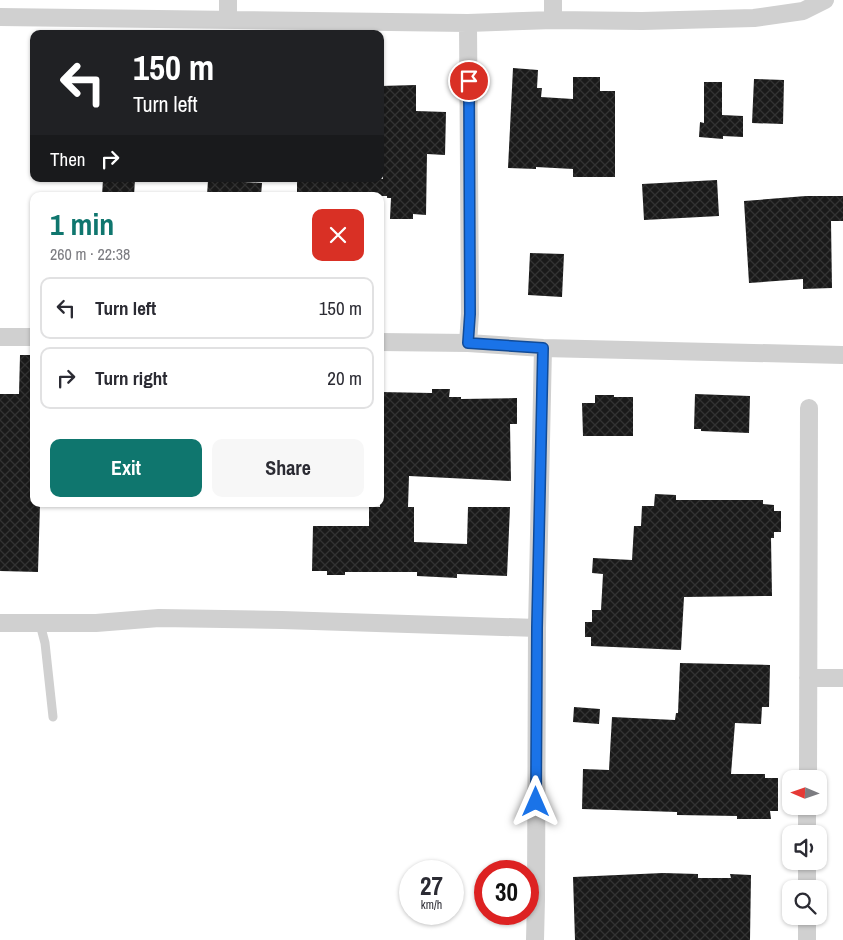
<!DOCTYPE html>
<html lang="en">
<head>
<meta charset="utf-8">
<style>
  :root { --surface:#fff; --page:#f7f7f7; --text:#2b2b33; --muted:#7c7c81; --line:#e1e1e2; --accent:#0f766e }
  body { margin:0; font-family:"Archivo Narrow",sans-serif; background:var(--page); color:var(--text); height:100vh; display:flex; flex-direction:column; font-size:19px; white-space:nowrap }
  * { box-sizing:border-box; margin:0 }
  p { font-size:16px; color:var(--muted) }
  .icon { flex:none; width:28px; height:28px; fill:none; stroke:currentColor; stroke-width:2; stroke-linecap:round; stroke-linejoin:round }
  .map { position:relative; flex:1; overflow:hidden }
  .side { position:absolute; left:30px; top:192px; width:354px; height:315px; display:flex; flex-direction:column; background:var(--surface); border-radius:10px; box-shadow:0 1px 4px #0004 }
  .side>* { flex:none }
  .top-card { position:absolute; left:30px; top:30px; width:354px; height:152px; border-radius:10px; box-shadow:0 1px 4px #0004; background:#202124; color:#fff; overflow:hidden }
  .needle { width:32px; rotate:272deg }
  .buttons { position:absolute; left:782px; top:770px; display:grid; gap:10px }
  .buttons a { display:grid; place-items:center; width:45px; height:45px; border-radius:10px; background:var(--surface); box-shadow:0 1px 4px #0004; font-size:25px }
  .speed { position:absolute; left:399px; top:860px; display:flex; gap:10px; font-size:25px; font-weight:700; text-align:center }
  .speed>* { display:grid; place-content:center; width:65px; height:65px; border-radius:50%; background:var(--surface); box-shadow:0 1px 4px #0004; line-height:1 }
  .speed small { font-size:12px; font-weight:400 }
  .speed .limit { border:8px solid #d22; background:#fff; color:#111 }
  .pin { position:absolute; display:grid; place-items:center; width:42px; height:42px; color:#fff; margin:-21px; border:2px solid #fff; border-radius:50%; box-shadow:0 1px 5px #0007 }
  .me { position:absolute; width:55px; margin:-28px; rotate:0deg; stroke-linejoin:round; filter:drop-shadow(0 0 4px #0008) }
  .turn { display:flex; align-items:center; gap:18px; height:105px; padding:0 20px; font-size:22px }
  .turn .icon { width:65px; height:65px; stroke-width:2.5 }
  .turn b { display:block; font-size:35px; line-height:42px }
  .then { display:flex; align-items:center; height:48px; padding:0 20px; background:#0003; gap:10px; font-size:19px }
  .round { display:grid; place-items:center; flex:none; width:52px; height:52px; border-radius:10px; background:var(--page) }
  .overview { display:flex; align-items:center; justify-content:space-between; height:85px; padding:0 20px }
  h1 { font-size:30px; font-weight:800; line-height:38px; color:var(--accent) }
  .cta { display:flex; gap:10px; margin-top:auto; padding:10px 20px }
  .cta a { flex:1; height:58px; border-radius:10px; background:var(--accent); color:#fff; font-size:20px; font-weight:800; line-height:58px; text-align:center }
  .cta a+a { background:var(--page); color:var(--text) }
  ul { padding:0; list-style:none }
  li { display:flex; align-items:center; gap:15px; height:62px; margin:0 10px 8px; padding:0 10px; border:2px solid var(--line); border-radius:10px }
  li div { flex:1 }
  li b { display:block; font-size:19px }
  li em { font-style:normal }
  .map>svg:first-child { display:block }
</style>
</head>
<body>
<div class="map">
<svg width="843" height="940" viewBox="0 0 843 940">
  <defs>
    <pattern id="building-cross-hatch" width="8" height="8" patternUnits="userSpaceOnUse" patternTransform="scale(1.25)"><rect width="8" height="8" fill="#1a1a1a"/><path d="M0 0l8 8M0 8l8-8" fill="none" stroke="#333"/></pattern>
  </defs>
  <rect width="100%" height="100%" fill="#fff"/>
  <path fill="url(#building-cross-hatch)" d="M513,68L538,70L537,88H542L541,97L573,99V77H600V91H615V177H573V169L536,167V169L508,168Z
    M754,79L784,80L783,124L752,123Z
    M704,82H722V115L743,116V137L723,136V139L699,137L700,122L704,123Z
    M416,85V111L446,112L445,155L427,154L426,215L413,214V219H390L391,198H387V196H297V179H383L382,141H380V86Z
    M103,179H135L134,196H102Z
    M208,180L262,183L261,196H207Z
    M717,180L719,216L644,220L642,184Z
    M806,196H843V221H831L832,288L803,289V279L749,283L744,201Z
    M530,253L564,254L562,297L528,295Z
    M20,355H34V504H40L38,572L0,571V394H19Z
    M432,389H450L449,397H461V399L517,398V424H510L511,481L409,476L408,507H414V542L467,544L468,507H510L507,576L457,574V578L417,576V572H345V575H327V571H312L313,526H369V507H380V392L432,393Z
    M695,394L750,396L749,433L701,431V429H694Z
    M595,395H614V397H633V436H583L582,403H595Z
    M655,494L676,495V500H763V504L774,505V511H781V532H774V538H771L772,596L684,597L681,650L591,646V637H585V622H592V610H601L603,574L592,573L593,558L632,560L634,526H641L642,506H654Z
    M680,663L770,665L769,707H762L761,724L735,723L731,774H765V778H778V811H770L771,819H737V816L677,815V812L582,809L583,769L609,770L612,717L675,720L676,713H678Z
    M574,707L600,709L599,724L573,722Z
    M663,873L698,874V878H731L730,874L751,875L750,940H575L573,877Z"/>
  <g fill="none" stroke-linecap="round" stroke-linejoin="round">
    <path stroke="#d0d0d0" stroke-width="9" d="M40,624L45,643L53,717"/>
    <path stroke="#d0d0d0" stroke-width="18" d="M553,0V20
      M0,17L468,23L553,20L642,21L754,18L803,11L825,0
      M228,20V0
      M0,337H34
      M380,342L468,343L543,348L843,355
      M468,343L470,314L468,23
      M0,623H96L159,618L282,620L537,628
      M808,678H843
      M808,779L809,408
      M807,834V806
      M807,889V861
      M535,940L536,899L537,628L543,348
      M807,940V916"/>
  </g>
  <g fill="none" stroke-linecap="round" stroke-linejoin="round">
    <g stroke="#114b97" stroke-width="12">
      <path id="route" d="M469,81L470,314L468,343L543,348L537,628L536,802"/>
    </g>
    <use href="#route" stroke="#1a73e8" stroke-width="9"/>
  </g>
</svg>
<div class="buttons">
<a><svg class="needle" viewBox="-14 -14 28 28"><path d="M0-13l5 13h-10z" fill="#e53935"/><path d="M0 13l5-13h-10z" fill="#7c7c81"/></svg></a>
<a><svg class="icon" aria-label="sound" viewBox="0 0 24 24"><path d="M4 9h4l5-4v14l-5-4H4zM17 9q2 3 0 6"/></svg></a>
<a><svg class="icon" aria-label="search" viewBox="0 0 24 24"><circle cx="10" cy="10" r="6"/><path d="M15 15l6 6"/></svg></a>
</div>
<div class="speed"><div>27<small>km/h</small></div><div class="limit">30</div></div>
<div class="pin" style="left:469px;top:81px;background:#d93025"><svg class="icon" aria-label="arrive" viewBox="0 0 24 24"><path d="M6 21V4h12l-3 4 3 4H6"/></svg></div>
<svg class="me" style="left:536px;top:802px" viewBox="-20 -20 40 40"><path d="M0-17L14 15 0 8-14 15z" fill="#1a73e8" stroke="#fff" stroke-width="4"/></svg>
<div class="top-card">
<div class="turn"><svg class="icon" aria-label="left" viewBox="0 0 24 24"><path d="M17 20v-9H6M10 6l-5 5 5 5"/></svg><div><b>150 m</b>Turn left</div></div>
<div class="then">Then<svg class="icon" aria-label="right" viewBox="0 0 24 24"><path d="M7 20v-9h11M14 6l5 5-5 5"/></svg></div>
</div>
<section class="side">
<div class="overview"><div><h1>1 min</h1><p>260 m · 22:38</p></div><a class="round" style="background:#d93025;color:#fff"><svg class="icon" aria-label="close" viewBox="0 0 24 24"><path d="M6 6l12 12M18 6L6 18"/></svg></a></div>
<ul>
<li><svg class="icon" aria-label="left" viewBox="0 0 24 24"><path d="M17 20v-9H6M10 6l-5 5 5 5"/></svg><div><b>Turn left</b></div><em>150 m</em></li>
<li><svg class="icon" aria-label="right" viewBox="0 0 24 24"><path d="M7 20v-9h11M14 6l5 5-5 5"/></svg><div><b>Turn right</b></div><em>20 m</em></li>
</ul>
<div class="cta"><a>Exit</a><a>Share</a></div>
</section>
</div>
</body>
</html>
